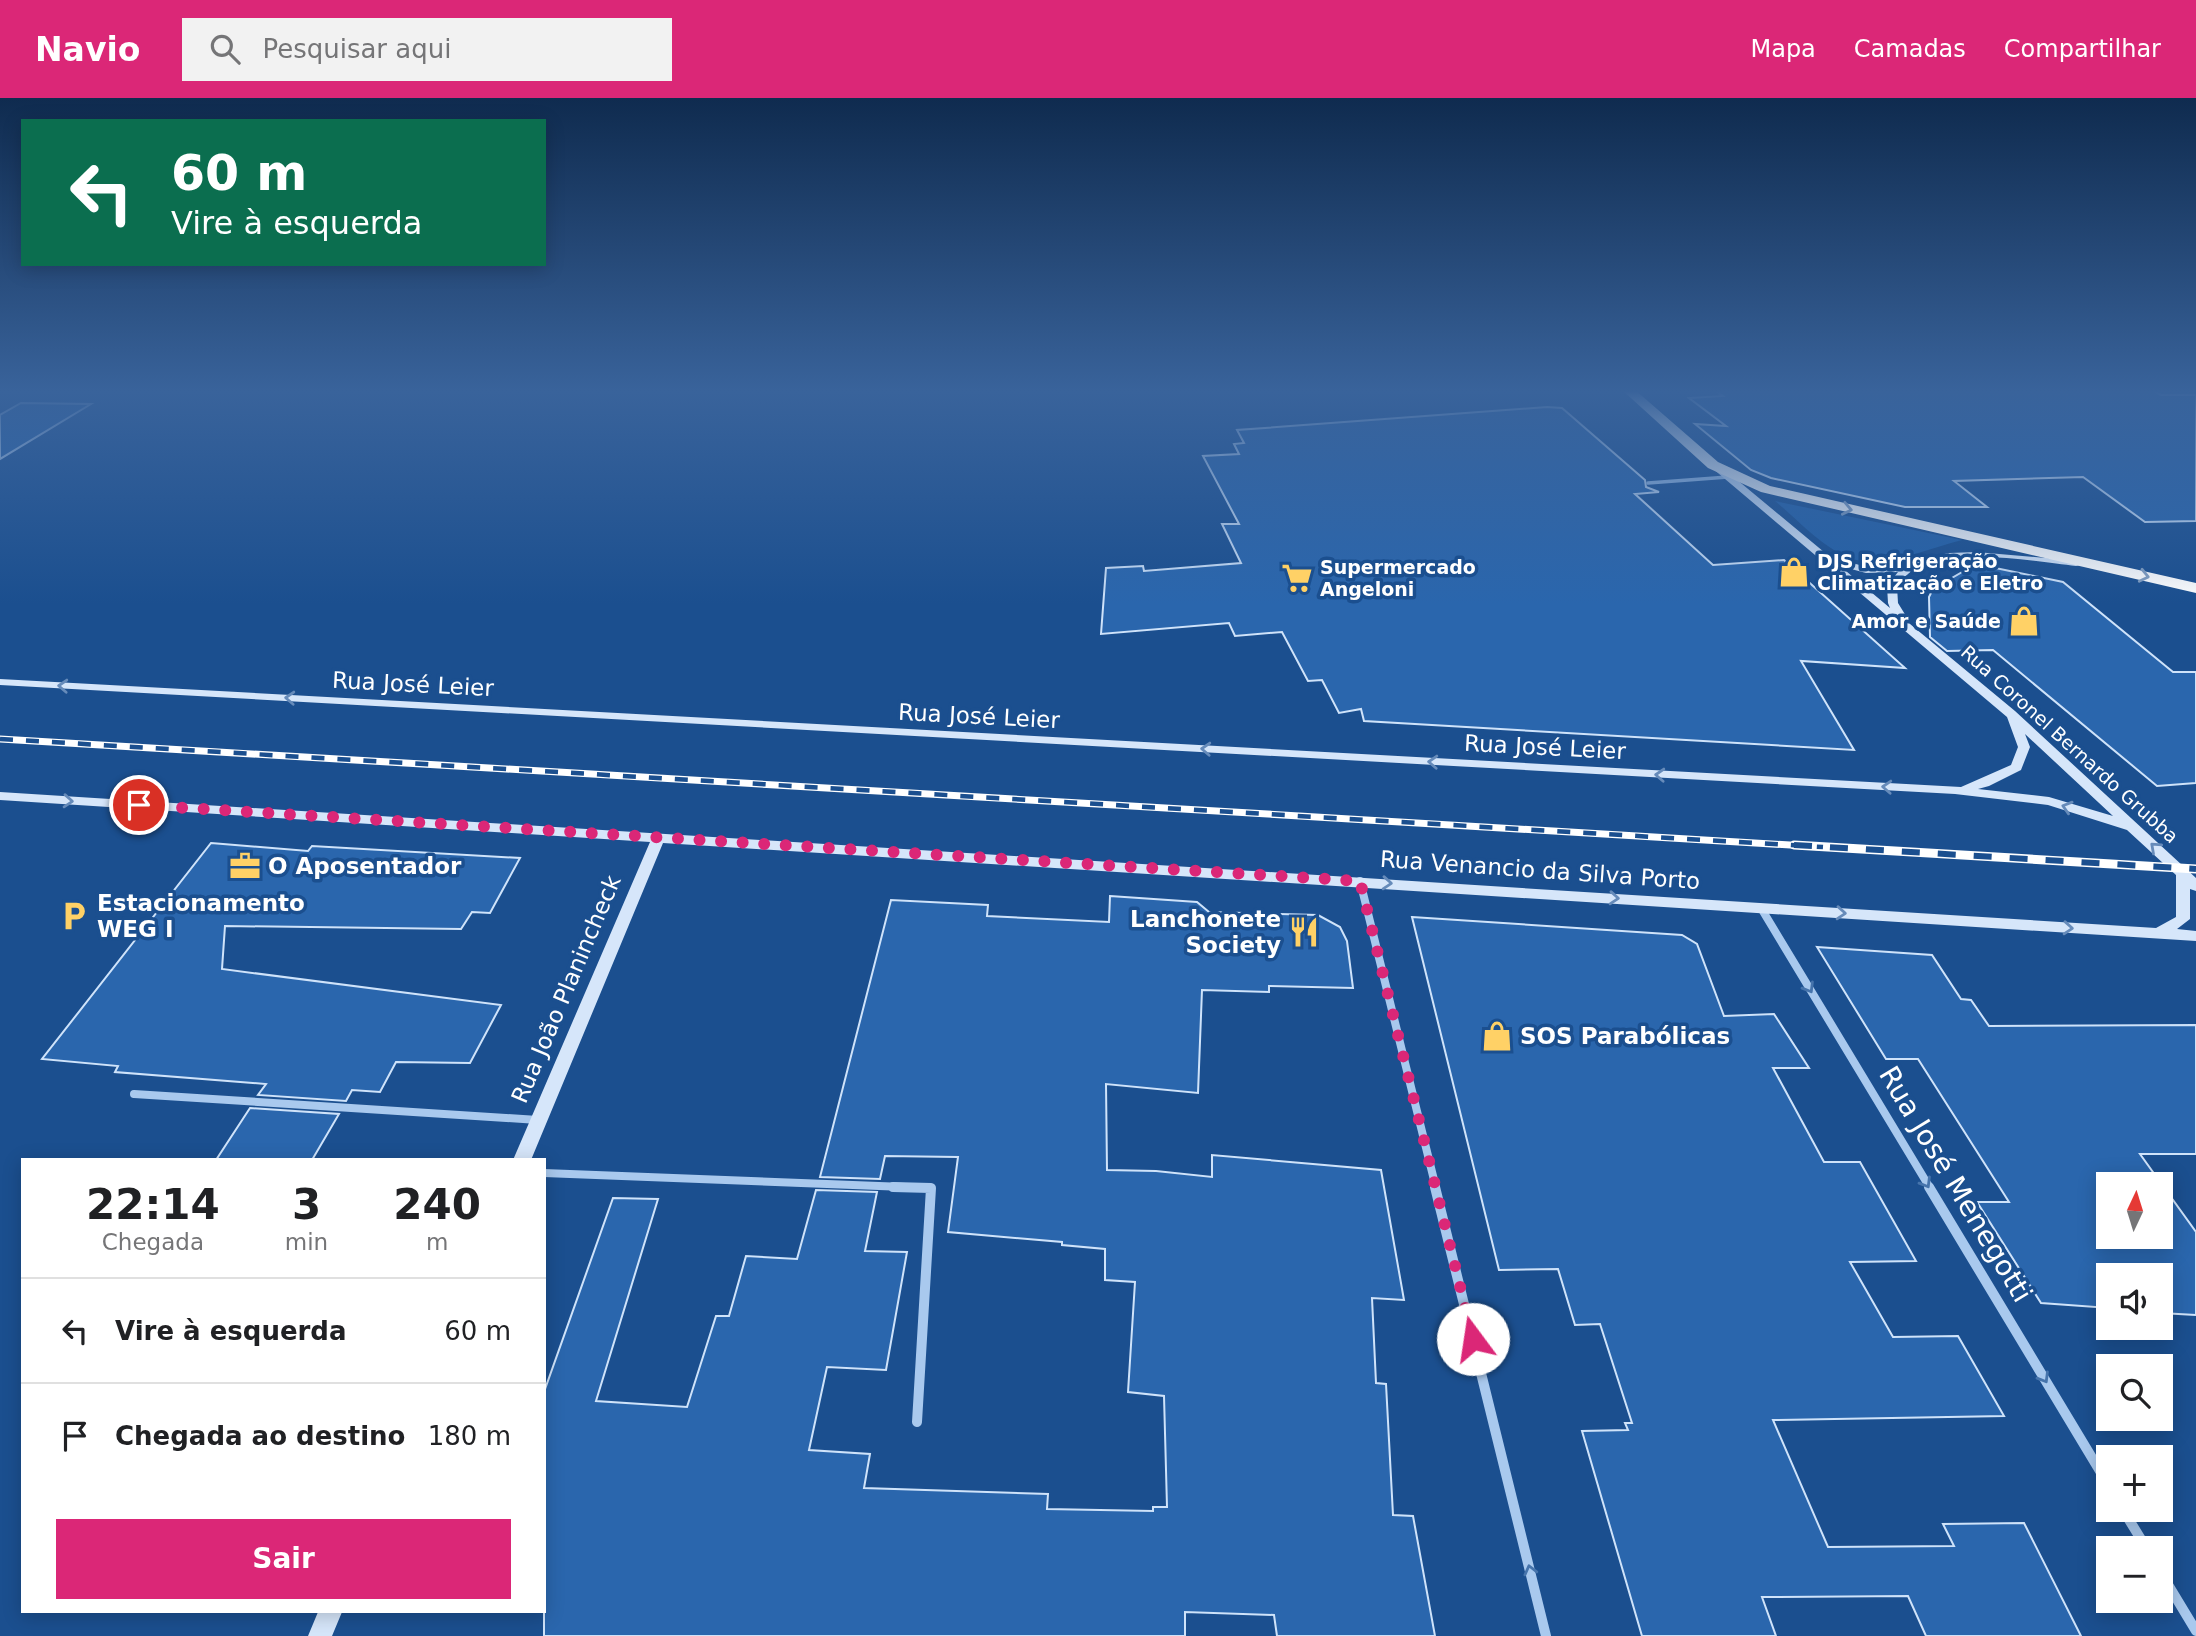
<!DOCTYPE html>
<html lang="pt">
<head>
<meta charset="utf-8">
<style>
  :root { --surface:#fff; --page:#f2f2f2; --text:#202124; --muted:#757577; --line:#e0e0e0; --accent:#db2777 }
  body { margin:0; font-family:"DejaVu Sans",sans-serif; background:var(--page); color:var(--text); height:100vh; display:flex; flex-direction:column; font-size:26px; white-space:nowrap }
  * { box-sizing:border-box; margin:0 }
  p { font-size:23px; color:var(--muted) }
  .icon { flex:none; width:38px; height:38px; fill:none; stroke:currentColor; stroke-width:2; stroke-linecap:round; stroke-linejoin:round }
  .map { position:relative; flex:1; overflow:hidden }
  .sheet { position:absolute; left:21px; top:1060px; width:525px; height:455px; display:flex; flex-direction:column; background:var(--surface); border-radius:0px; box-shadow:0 4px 18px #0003 }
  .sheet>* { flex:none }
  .hud { position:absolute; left:21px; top:21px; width:525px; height:147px; border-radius:0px; box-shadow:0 4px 18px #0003; background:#0b6e4f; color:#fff; overflow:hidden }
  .needle { width:46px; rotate:4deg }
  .buttons { position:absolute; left:2096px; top:1074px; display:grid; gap:14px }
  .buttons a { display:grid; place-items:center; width:77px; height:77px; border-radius:0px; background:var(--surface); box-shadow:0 4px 18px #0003; font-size:35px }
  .pin { position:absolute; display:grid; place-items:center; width:60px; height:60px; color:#fff; margin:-30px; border:4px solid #fff; border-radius:50%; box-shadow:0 2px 7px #0007 }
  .me { position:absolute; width:77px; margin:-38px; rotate:346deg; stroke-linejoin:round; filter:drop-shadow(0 0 5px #0008) }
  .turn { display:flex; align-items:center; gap:24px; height:147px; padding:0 35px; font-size:32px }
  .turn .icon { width:91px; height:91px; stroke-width:2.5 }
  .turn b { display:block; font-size:49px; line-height:60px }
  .eta { display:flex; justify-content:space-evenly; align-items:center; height:119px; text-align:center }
  .eta b { font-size:42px; font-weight:600; line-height:49px }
  .primary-button { display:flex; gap:14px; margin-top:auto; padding:14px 35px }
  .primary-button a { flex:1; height:80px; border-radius:0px; background:var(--accent); color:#fff; font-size:28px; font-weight:600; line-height:80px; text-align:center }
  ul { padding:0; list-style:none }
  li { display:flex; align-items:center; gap:21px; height:105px; padding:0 35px; border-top:2px solid var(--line) }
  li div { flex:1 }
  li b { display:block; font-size:26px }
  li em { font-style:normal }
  header { display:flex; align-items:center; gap:42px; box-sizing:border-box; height:98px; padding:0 35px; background:var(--accent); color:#fff }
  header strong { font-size:33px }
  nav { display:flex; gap:38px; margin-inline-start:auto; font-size:24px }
  .search { width:490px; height:63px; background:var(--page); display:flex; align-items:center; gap:18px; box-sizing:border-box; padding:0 24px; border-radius:0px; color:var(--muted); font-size:26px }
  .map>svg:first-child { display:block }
</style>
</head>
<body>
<header>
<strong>Navio</strong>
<div class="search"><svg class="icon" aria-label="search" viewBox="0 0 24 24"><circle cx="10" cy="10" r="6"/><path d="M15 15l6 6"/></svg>Pesquisar aqui</div>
<nav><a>Mapa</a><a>Camadas</a><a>Compartilhar</a></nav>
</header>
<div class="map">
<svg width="2196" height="1538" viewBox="0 0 2196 1538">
  <rect width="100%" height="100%" fill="#1b4f8f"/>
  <path fill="#2461a8" d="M1775,403L1962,442C1933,449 1900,464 1871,464C1834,464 1801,424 1775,403Z"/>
  <path fill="#2a66ad" stroke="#cfe3fa" stroke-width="2" fill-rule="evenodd" d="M1713,291H2150L2161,297H2196V423L2145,424L2083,379L1954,383L1987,409H1905L1771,380L1751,372L1695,326L1726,328L1689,300L1723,298Z
    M21,305L91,306L0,361V317Z
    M1547,309L1562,310L1645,382L1646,389L1659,394L1635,396L1713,467L1784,462L1905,570L1801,563L1854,652L1364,623L1361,611L1339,615L1322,582L1308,583L1282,534L1235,538L1229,525L1101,536L1106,470L1143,468L1144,473L1241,465L1222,426H1239L1203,358L1239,356L1234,346L1244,345L1237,332Z
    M1976,466L2063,484L2173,574H2196V685L2157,688L1993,552L1947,553L1930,539L1929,499L1933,491Z
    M211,745L308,753L312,748L520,760L490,815L472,814L461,831L225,828L222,871L501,907L470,965L396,964L380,994L352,992L346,1003L258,997L266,986L115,974L118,968L42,961Z
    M1110,798L1197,804L1209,814L1318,817L1340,829L1347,843L1353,890L1269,888V894L1202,892L1198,995L1106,986L1107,1072L1156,1073L1212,1079V1057L1381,1072L1404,1202L1372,1200L1376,1285L1386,1286L1393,1417L1413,1418L1435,1538H1277L1274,1517L1185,1514V1538H544V1294L613,1100L658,1101L596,1303L687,1309L716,1218H729L746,1158L797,1161L816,1092L877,1094L865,1153L907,1154L886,1272L827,1269L809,1352L870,1356L864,1390L1048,1396L1047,1411L1153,1413V1409H1167L1164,1298L1128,1294L1135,1184L1105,1182V1151L1062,1147V1144L948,1134L958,1059L885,1058L880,1081L820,1079L891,802L988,807L987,818L1109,824Z
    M1412,819L1682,837L1697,846L1724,918L1774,916L1809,970H1773L1824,1064H1860L1916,1163L1850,1164L1893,1239L1958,1238L2004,1318L1773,1322L1828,1449L1954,1448L1943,1426L2024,1425L2081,1538H1926L1908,1498L1762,1499L1776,1538H1642L1582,1333L1628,1332L1625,1325H1632L1600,1226L1575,1227L1558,1171L1499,1172Z
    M1817,849L1932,857L1961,901L1971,902L1989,928L2196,927V1056H2140L2196,1134V1217L2161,1215V1178H2109V1210L2041,1205L1977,1104H2009L1918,961H1886ZM2109,1087H2161V1139H2109Z
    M250,1010L339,1016L312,1062H216Z"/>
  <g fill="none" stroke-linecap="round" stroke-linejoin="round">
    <path stroke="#a9c9ee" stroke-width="3.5" d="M1648,385L1728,379"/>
    <path stroke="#a9c9ee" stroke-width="8" d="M1360,783L1436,1090
      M1761,810L1930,1090
      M134,996L538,1022
      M544,1075L931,1090"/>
    <path stroke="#a9c9ee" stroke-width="10" d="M893,1089L931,1090L917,1324
      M1435,1089L1546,1538
      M1929,1089L2109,1388
      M2123,1412L2147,1451
      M2161,1475L2196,1533"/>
    <path fill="#d6e6fa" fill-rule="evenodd" d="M1712,366H1718L1830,459L1867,469L1906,468L1925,460L1949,455L1976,454L2080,463V467L2076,468C2034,463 1942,447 1908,476C1904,479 1901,484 1897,488L1898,505L1906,518L1904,521L2015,613L2196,780V793L2190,791V821L2177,831L2196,833V843L663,745L531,1062H513L650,744L0,702V694L2156,830L2176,819V777L2127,732L2048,707L1955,696L0,587V581L1961,689L2011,667L2018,649L2007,619L1712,370ZM1840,468L1866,475L1898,474L1887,488L1888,505L1890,510ZM2025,636L2113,718L2049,699L1978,691L1989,688L2021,672L2030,649Z
      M318,1514H342L332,1538H308Z"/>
    <path fill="#fff" fill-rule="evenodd" d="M1621,291H1634L1718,364L1770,388L2196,485V495L1761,394L1708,370Z"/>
    <g stroke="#fff" stroke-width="7">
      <path id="rail-far1" d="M0,641L1823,749"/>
    </g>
    <g stroke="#fff" stroke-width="9">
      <path id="rail" d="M1794,747L2196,771"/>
    </g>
    <use href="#rail-far1" stroke="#1b4f8f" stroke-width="4.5" stroke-dasharray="13" stroke-linecap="butt"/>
    <use href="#rail" stroke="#1b4f8f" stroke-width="6" stroke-dasharray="18" stroke-linecap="butt"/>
  </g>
  <defs><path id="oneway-chevron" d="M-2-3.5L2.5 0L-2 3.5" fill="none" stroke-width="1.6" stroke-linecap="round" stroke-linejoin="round" transform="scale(1.75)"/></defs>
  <g stroke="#829ec1">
    <use href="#oneway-chevron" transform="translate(1847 411) rotate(12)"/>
    <use href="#oneway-chevron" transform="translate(2144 478) rotate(13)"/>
  </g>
  <g stroke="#668bba">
    <use href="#oneway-chevron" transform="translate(63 588) rotate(-177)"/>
    <use href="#oneway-chevron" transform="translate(290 600) rotate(-177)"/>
    <use href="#oneway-chevron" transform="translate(1206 651) rotate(-177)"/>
    <use href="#oneway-chevron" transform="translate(1433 664) rotate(-177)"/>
    <use href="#oneway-chevron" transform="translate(1660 677) rotate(-177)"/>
    <use href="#oneway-chevron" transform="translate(1887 689) rotate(-177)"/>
    <use href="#oneway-chevron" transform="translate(68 703) rotate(4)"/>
    <use href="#oneway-chevron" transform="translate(2067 709) rotate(-163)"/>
    <use href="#oneway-chevron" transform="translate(2155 749) rotate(-138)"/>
    <use href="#oneway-chevron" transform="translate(1387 785) rotate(4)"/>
    <use href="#oneway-chevron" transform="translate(1614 800) rotate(4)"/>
    <use href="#oneway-chevron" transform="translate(1841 815) rotate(4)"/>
    <use href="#oneway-chevron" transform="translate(2068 830) rotate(4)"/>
  </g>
  <g stroke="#4674ac">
    <use href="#oneway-chevron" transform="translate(1809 890) rotate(59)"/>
    <use href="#oneway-chevron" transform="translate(1926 1085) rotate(59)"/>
    <use href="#oneway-chevron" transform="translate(2044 1280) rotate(59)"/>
    <use href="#oneway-chevron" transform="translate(1530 1472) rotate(-104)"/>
  </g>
  <linearGradient id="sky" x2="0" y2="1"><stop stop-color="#0f2b4f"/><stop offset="0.58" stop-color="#39639b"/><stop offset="1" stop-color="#39639b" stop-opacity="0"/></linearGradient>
  <rect width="2196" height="506" fill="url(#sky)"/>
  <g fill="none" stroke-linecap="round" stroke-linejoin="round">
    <path stroke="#db2777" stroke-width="12" stroke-dasharray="0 21.6" d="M139,707L1360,783L1473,1241"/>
  </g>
  <defs>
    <g id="shop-bare" transform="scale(2.415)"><path d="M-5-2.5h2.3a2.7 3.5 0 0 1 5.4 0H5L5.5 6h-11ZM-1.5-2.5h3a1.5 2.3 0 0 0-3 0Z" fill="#ffd166" stroke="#1b4f8f" stroke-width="2.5" paint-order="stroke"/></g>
    <g id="supermarket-bare" transform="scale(2.415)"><path d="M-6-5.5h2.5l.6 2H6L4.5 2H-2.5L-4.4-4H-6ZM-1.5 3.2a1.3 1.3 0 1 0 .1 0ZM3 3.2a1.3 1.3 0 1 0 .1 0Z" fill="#ffd166" stroke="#1b4f8f" stroke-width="2.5" paint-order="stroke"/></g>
    <g id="office-bare" transform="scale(2.415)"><path d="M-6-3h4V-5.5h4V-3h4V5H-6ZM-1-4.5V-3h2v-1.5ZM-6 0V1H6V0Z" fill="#ffd166" stroke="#1b4f8f" stroke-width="2.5" paint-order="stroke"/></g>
    <g id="parking-bare" transform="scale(2.415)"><path d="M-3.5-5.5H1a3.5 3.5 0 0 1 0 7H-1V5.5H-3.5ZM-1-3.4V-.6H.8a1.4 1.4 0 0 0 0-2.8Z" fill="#ffd166" stroke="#1b4f8f" stroke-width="2.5" paint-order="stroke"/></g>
    <g id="restaurant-bare" transform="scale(2.415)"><path d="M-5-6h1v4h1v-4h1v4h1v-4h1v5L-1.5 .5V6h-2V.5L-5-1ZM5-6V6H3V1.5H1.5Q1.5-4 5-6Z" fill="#ffd166" stroke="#1b4f8f" stroke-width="2.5" paint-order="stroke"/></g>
  </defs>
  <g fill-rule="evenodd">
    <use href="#shop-bare" x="1794" y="474"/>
    <use href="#supermarket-bare" x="1297" y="480"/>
    <use href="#shop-bare" x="2024" y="523"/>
    <use href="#office-bare" x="245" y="768"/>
    <use href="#parking-bare" x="74" y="818"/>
    <use href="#restaurant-bare" x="1304" y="834"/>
    <use href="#shop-bare" x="1497" y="938"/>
  </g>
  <g text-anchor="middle" stroke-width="7" stroke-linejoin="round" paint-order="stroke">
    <g font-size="19" font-weight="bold" fill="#fff" stroke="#1b4f8f" text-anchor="start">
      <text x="1817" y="470">DJS Refrigeração<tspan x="1817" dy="22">Climatização e Eletro</tspan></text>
      <text x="1320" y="476">Supermercado<tspan x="1320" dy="22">Angeloni</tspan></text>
      <text x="2001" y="530" text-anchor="end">Amor e Saúde</text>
    </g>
    <g font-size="19" fill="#fff" stroke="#1b4f8f">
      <text transform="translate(2070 646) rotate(42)" y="7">Rua Coronel Bernardo Grubba</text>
    </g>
    <g font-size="23" fill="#fff" stroke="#1b4f8f">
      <text transform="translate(413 586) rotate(3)" y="8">Rua José Leier</text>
      <text transform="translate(979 618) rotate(3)" y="8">Rua José Leier</text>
      <text transform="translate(1545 649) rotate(3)" y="8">Rua José Leier</text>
      <text transform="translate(1540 772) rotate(4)" y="8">Rua Venancio da Silva Porto</text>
      <text transform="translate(566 891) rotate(-67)" y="8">Rua João Planincheck</text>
    </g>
    <g font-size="23" font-weight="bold" fill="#fff" stroke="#1b4f8f" text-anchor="start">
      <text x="268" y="776">O Aposentador</text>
      <text x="97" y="813">Estacionamento<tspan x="97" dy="26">WEG I</tspan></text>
      <text x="1281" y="829" text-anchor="end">Lanchonete<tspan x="1281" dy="26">Society</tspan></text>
      <text x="1520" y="946">SOS Parabólicas</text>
    </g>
    <g font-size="28" fill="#fff" stroke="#1b4f8f">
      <text transform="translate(1956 1086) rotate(59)" y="10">Rua José Menegotti</text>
    </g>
  </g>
</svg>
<div class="buttons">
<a><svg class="needle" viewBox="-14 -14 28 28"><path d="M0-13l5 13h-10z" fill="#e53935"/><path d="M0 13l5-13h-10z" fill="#757577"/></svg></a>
<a><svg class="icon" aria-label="sound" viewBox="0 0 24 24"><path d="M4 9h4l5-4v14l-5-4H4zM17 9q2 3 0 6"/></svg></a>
<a><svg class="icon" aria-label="search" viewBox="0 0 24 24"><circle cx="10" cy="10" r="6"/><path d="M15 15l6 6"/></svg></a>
<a>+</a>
<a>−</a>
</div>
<div class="pin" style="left:139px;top:707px;background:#d93025"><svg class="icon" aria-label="arrive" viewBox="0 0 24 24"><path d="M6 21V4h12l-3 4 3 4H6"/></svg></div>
<svg class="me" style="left:1473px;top:1241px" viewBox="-20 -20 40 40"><circle r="19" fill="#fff"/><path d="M0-13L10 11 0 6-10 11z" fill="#db2777"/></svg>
<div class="hud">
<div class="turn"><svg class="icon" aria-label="left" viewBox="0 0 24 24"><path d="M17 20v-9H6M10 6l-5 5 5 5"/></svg><div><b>60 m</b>Vire à esquerda</div></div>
</div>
<section class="sheet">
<div class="eta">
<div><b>22:14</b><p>Chegada</p></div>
<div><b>3</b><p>min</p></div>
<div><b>240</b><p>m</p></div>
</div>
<ul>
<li><svg class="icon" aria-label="left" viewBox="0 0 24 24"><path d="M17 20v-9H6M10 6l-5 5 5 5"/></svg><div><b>Vire à esquerda</b></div><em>60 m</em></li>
<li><svg class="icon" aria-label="arrive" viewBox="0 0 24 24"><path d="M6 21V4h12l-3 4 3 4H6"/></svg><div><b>Chegada ao destino</b></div><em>180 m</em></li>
</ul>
<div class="primary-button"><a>Sair</a></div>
</section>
</div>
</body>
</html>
